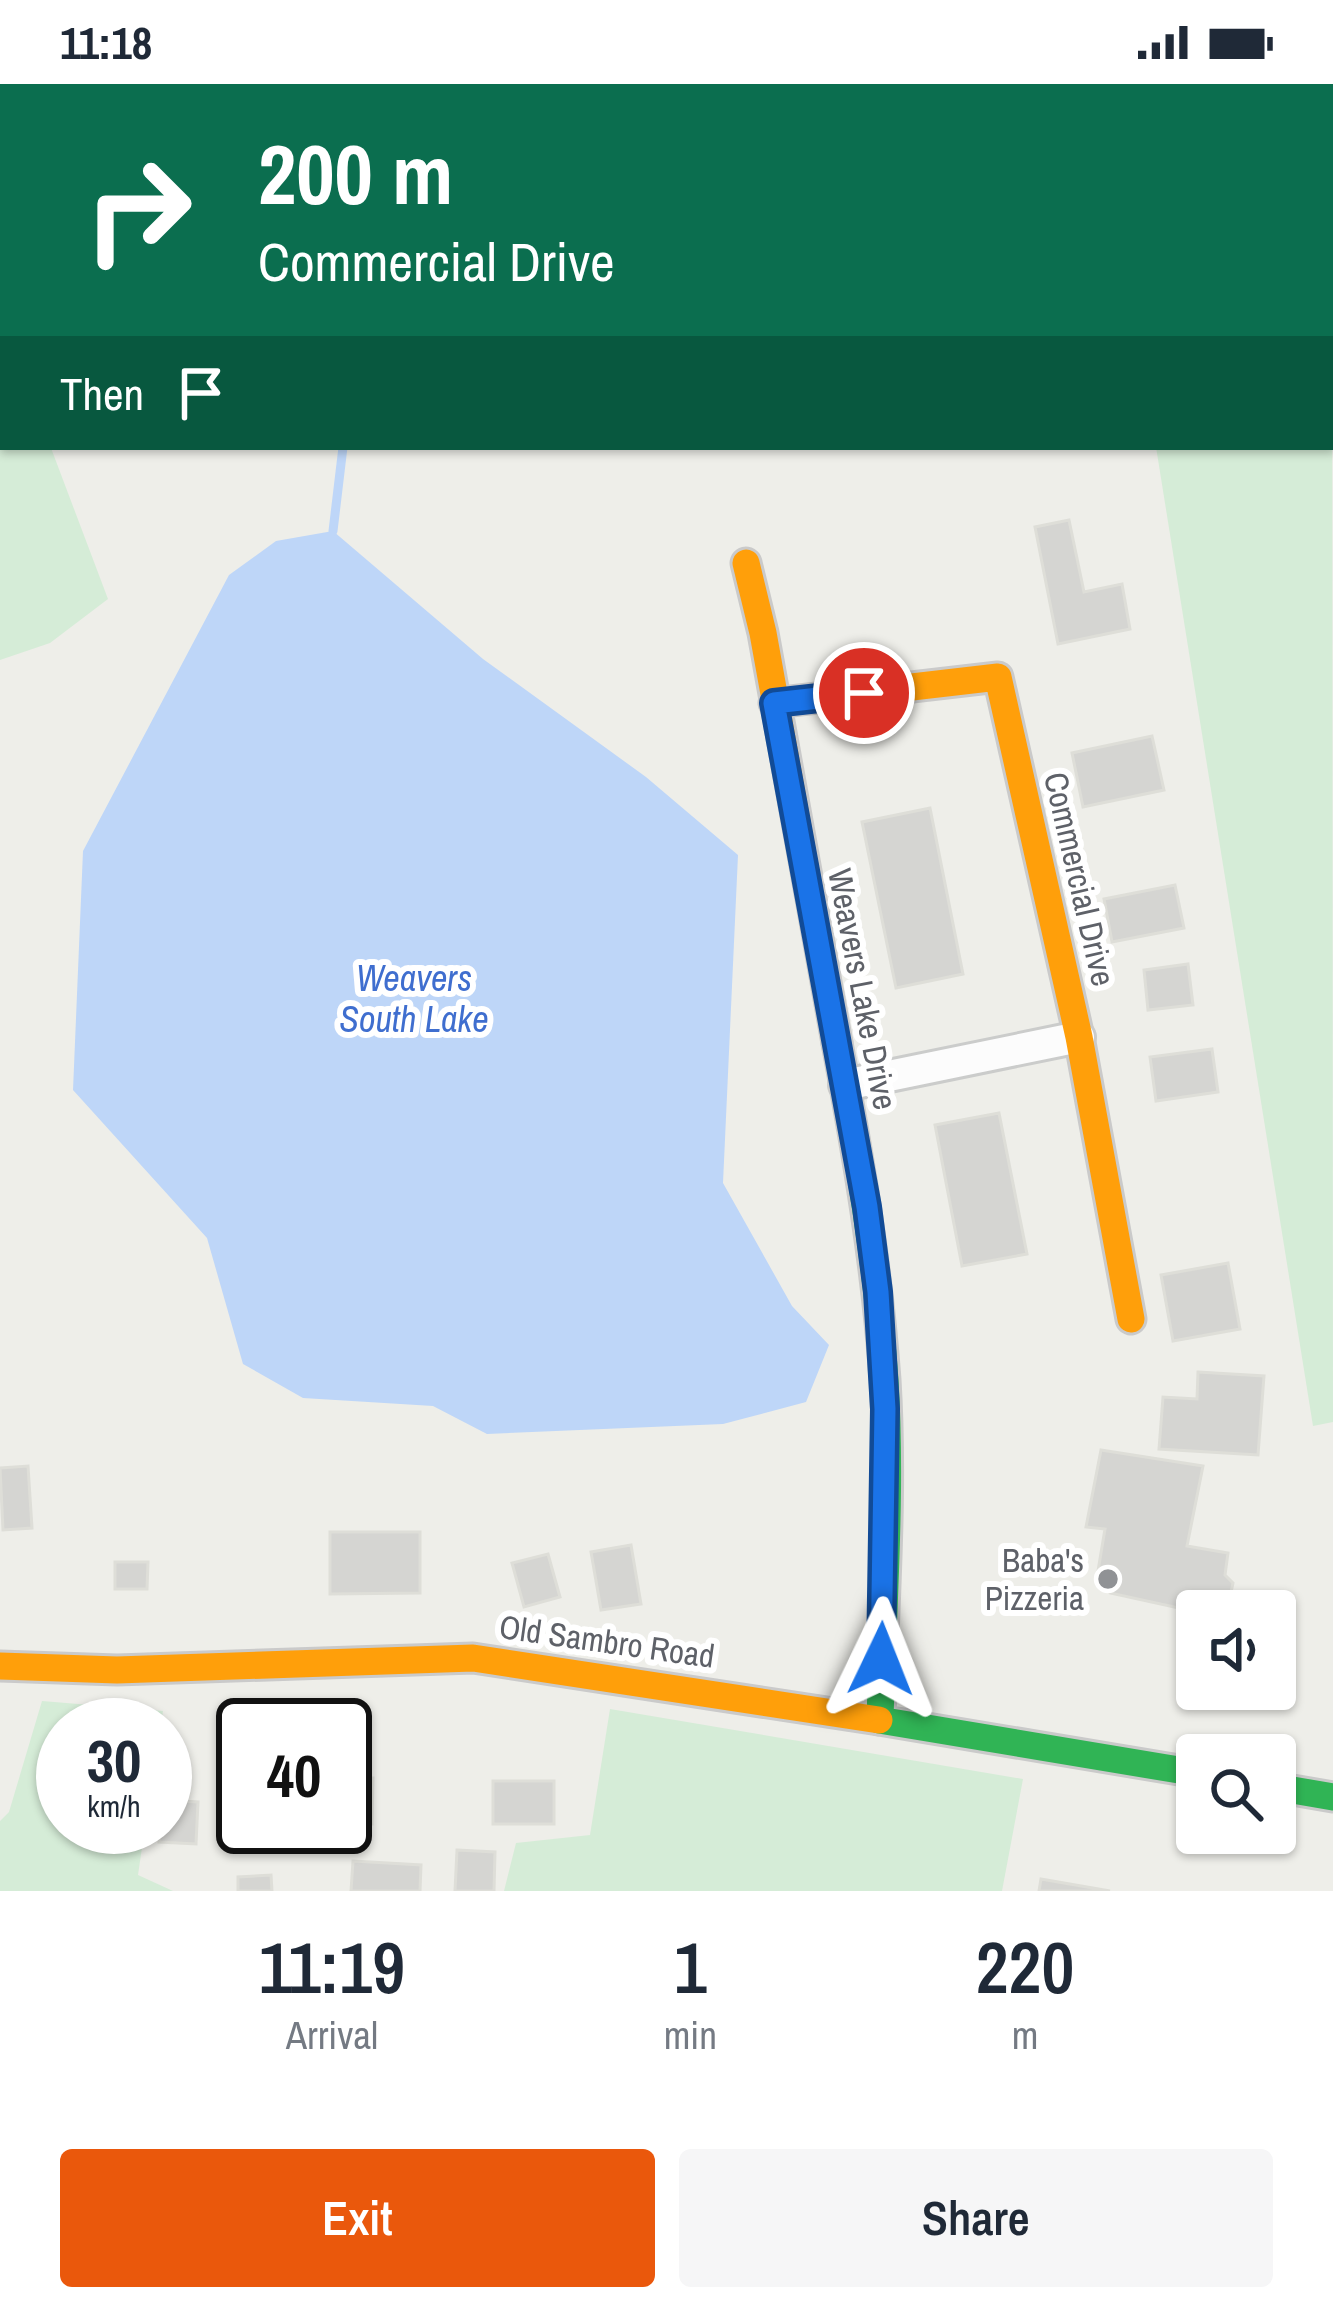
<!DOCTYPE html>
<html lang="en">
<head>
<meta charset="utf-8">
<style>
  :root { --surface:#fff; --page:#f6f6f7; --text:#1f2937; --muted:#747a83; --accent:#ea580c }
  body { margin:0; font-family:"Archivo Narrow",sans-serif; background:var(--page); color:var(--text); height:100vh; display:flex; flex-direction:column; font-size:45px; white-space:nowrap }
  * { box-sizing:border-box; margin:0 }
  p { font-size:39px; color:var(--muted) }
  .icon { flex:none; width:66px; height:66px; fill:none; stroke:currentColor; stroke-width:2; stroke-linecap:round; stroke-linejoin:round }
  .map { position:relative; height:1807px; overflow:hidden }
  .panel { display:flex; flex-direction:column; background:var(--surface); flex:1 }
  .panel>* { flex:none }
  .hud { position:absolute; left:0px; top:0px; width:1335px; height:366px; box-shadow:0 3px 9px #0004; background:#0b6e4f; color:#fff; overflow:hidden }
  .buttons { position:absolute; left:1176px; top:1506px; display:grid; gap:24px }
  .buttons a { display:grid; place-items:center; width:120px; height:120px; border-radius:12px; background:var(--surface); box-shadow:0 3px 9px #0004; font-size:60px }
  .speed { position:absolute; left:36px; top:1614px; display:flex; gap:24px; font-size:60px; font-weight:700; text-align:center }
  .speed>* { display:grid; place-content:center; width:156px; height:156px; border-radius:50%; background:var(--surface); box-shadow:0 3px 9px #0004; line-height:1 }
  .speed small { font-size:30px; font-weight:400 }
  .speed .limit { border:6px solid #111; border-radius:18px; background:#fff; color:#111 }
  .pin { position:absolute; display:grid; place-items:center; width:102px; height:102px; color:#fff; margin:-51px; border:6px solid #fff; border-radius:50%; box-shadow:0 3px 12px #0007 }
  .me { position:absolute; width:132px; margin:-66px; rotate:2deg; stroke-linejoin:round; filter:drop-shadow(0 0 9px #0008) }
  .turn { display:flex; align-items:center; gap:42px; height:252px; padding:0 60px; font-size:54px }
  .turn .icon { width:156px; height:156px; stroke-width:2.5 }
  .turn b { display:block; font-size:84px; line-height:102px }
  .then { display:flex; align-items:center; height:114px; padding:0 60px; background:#0003; gap:24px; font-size:45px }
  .eta { display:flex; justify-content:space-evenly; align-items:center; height:204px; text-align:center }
  .eta b { font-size:72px; font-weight:600; line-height:84px }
  .action { display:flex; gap:24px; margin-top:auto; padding:24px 60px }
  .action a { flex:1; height:138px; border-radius:12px; background:var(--accent); color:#fff; font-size:48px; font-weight:600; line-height:138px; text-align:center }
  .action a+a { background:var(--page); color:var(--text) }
  .status { display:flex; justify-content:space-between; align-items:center; height:84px; padding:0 60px; background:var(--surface); direction:ltr }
  .status svg { height:33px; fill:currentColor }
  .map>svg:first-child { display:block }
</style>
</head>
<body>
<div class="status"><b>11:18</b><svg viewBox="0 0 49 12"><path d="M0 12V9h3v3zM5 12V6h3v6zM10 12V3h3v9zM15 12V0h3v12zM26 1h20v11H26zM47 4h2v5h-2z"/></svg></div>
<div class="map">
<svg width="1333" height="1807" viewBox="0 0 1333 1807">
  <rect width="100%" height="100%" fill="#eeeee9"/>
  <path fill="#d5ecd7" d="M1332,167L1333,1338L1313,1342L1156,363H1332Z
    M0,315L3,363L51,364L108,515L50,559L0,576Z
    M42,1617L163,1627L161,1641H63V1743H145L138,1791L173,1807H0V1737L9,1728Z
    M610,1625L1023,1695L1002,1807H504L516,1759L590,1751Z"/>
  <path fill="#bed6f8" d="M333,447L483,575L646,693L738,771L723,1099L792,1222L829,1261L806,1318L723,1340L487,1350L433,1322L303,1314L243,1280L207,1154L73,1006L83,767L229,491L276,457Z"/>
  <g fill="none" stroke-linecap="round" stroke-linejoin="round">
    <path stroke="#bed6f8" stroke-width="9" d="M184,0L185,3
      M333,447L343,363"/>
  </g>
  <path fill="#d5d5d2" stroke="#deded8" stroke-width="3" d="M1069,436L1084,508L1122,500L1130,545L1058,560L1035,443Z
    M1152,652L1164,706L1083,723L1072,669Z
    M930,724L963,890L896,904L862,738Z
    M1175,801L1184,844L1112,858L1104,815Z
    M1188,880L1193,921L1148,926L1144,886Z
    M1212,965L1218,1008L1156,1017L1150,973Z
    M999,1029L1027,1170L962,1182L935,1041Z
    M1228,1179L1240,1245L1173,1257L1161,1191Z
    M1198,1288L1264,1292L1258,1371L1159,1365L1163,1313L1197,1315Z
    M1101,1366L1203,1382L1187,1462L1228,1469L1225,1491L1233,1499L1227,1527L1197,1528L1110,1509L1097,1493L1105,1445L1086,1443Z
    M28,1382L32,1444L3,1446L0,1384Z
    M330,1448H420V1509L330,1510Z
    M631,1461L641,1520L601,1526L591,1468Z
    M548,1470L560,1513L524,1523L512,1479Z
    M115,1478H148L147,1505H115Z
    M345,1694H373L372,1740L345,1739Z
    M493,1697H554V1740H493Z
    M165,1716L198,1718L196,1760L159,1758L160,1743H165Z
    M457,1766L495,1768L494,1807H455Z
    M353,1777L421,1781L420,1807H351Z
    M271,1791L272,1807H238V1793Z
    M1041,1795L1110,1807H1039Z"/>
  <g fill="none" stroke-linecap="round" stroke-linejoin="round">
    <g stroke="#cbcccb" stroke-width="36">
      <path id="street" d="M845,1001L1079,953"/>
    </g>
    <g stroke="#cacaca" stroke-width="33">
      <path id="fast" d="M837,959C858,1071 877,1182 885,1296C892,1408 883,1523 880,1636
        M879,1636L1197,1689
        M1275,1703L1333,1713"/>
    </g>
    <g stroke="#cacaca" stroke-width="33">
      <path id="slow" d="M746,479L763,549L837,959
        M774,619L998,593L1079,953L1131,1235
        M0,1582L117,1586L473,1574L879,1636"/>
    </g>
    <use href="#street" stroke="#fcfcfc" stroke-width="30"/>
    <use href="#fast" stroke="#30b455" stroke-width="27"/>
    <use href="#slow" stroke="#ff9f0a" stroke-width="27"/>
  </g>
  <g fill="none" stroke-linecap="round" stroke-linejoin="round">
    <g stroke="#114b97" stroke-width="30">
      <path id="route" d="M864,609L774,619L867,1123L878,1208L885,1325L881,1575"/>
    </g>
    <use href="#route" stroke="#1a73e8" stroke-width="21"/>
  </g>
  <circle fill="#909295" stroke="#fff" stroke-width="4.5" cx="1108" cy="1495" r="12"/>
  <g text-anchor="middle" stroke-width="12" stroke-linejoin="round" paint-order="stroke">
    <g font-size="33" fill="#5e6168" stroke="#fff">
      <text transform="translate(1080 795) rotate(77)" y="12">Commercial Drive</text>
      <text transform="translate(863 905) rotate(79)" y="12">Weavers Lake Drive</text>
      <text transform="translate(607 1557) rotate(8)" y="12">Old Sambro Road</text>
    </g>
    <g font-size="33" fill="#5e6168" stroke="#fff" text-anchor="end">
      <text x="1084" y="1488">Baba's<tspan x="1084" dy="38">Pizzeria</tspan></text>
    </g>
    <g font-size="36" font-style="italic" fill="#3f6ecf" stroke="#fff">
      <text x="414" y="907">Weavers<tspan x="414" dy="41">South Lake</tspan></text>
    </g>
  </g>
</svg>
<div class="buttons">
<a><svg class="icon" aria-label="sound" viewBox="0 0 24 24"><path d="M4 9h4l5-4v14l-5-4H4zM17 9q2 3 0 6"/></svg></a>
<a><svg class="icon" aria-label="search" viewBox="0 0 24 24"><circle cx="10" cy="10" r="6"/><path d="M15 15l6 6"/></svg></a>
</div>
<div class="speed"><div>30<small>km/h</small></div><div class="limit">40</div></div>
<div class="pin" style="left:864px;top:609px;background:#d93025"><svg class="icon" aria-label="arrive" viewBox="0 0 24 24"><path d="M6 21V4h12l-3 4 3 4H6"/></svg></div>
<svg class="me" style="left:881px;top:1575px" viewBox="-20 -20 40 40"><path d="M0-17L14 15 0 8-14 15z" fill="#1a73e8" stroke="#fff" stroke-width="4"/></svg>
<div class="hud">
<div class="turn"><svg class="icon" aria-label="right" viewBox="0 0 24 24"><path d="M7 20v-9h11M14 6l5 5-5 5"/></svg><div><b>200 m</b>Commercial Drive</div></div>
<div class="then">Then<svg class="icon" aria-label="arrive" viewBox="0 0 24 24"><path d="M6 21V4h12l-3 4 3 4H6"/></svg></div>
</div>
</div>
<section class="panel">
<div class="eta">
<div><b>11:19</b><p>Arrival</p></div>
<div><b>1</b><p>min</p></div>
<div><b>220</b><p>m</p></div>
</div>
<div class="action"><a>Exit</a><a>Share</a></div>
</section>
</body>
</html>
